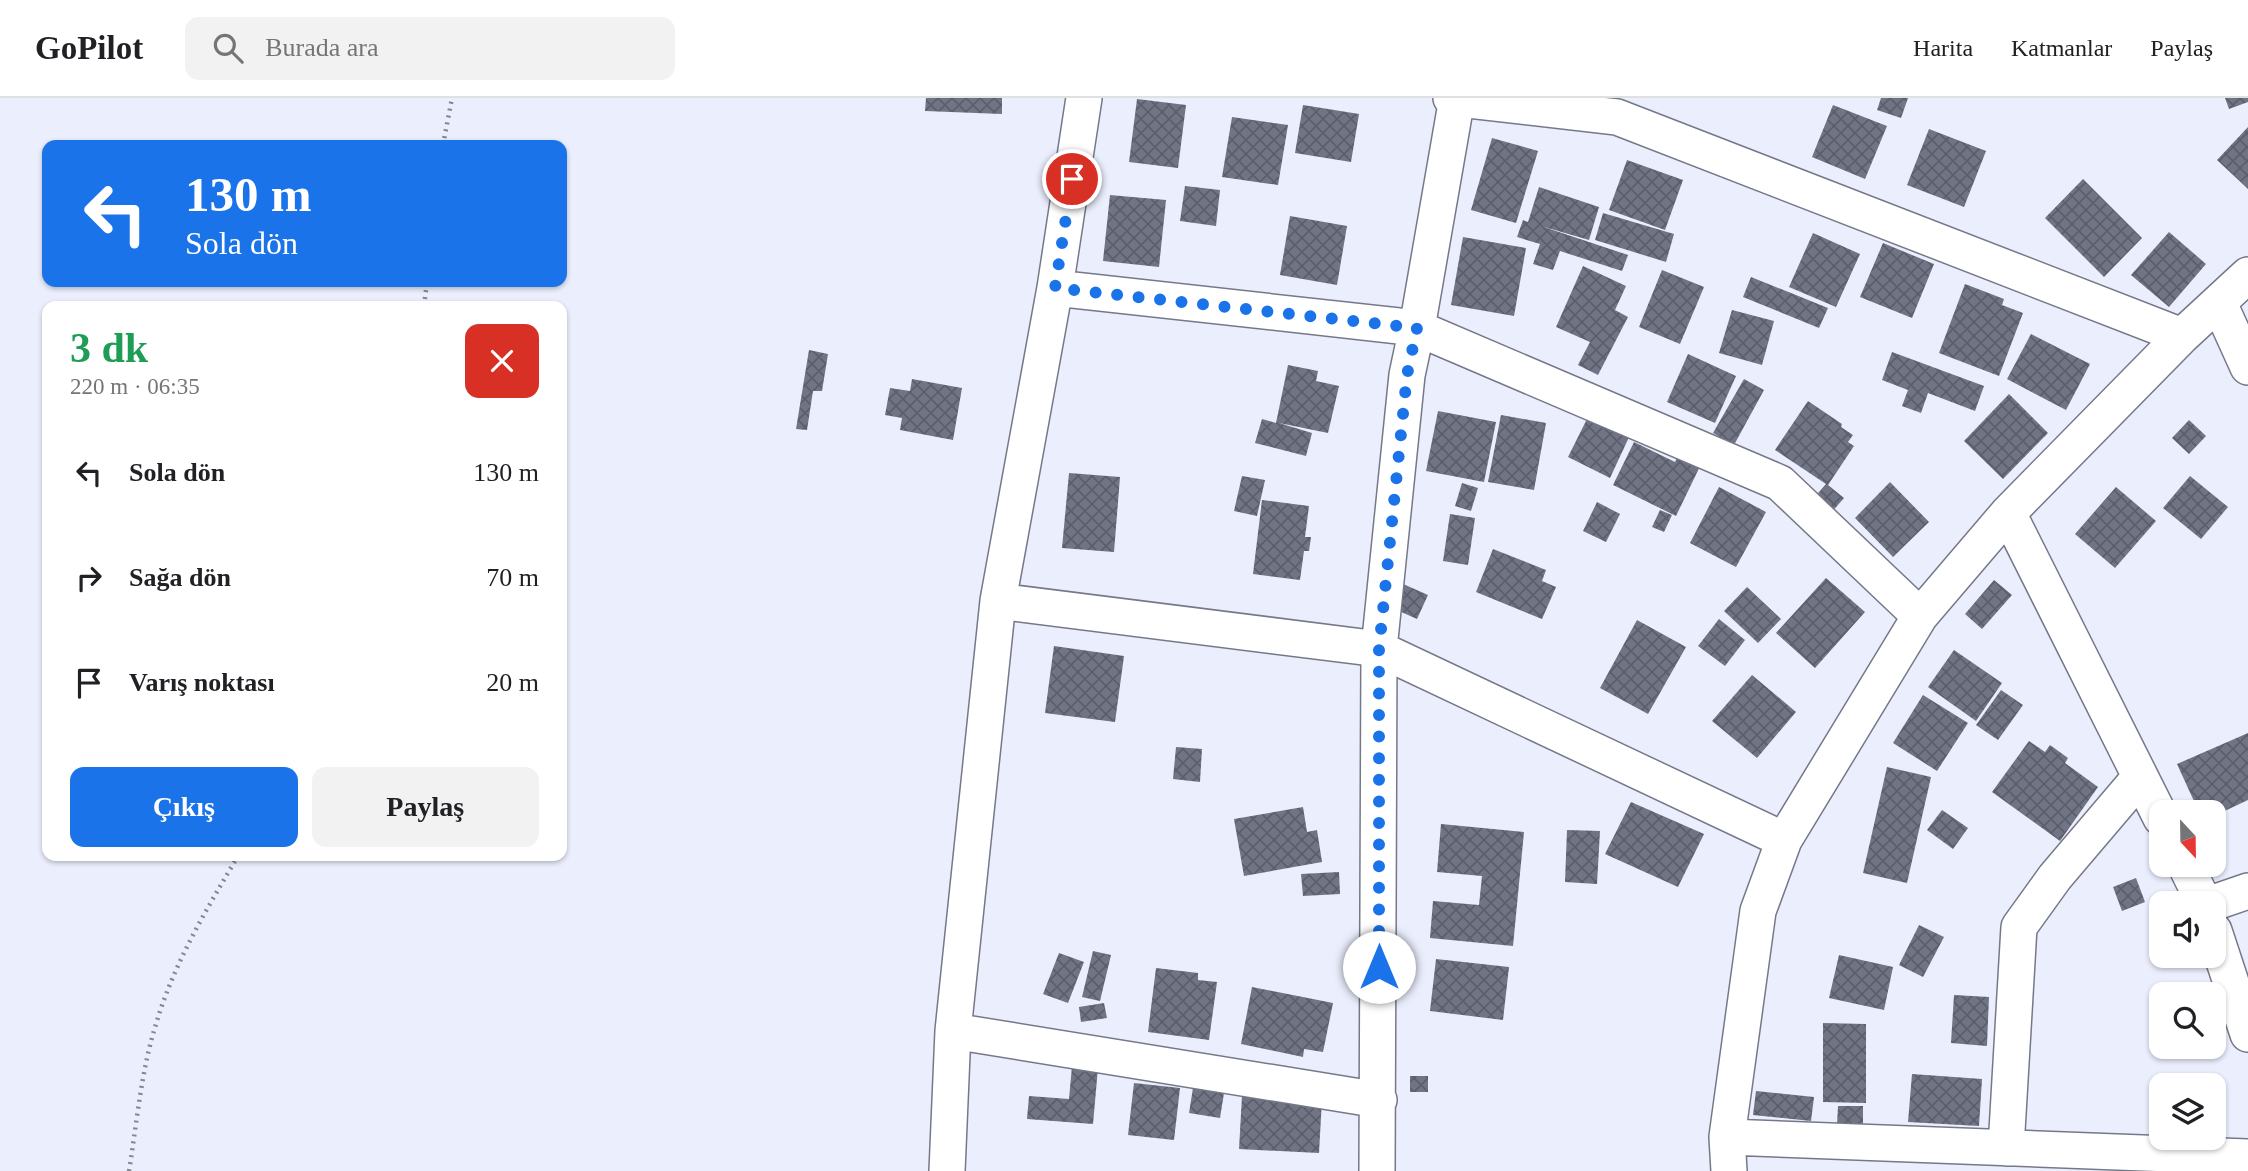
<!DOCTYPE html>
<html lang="tr">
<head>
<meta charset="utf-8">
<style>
  :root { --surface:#fff; --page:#f2f2f2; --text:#202124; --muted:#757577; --line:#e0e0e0; --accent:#1a73e8 }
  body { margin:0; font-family:Georgia,serif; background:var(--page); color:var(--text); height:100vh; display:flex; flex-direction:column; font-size:26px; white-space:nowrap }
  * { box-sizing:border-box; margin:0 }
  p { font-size:23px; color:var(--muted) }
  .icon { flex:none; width:38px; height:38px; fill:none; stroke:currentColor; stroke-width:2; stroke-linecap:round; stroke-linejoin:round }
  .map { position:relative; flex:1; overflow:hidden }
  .sheet { position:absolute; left:42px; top:203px; width:525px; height:560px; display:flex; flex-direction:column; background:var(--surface); border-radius:14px; box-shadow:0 2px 5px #0004 }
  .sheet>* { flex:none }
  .top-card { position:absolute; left:42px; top:42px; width:525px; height:147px; border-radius:14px; box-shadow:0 2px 5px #0004; background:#1a73e8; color:#fff; overflow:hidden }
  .needle { width:46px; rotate:158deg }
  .buttons { position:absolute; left:2149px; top:702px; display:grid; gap:14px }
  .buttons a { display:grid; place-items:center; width:77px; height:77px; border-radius:14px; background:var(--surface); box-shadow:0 2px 5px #0004; font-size:35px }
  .pin { position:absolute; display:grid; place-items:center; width:60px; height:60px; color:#fff; margin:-30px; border:4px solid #fff; border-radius:50%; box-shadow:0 2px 7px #0007 }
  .me { position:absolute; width:77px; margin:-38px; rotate:0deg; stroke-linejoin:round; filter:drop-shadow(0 0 5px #0008) }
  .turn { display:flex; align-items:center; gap:24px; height:147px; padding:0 28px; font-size:32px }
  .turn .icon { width:91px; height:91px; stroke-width:2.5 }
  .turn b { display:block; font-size:49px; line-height:60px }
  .round { display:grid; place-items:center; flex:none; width:74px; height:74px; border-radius:14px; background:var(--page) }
  .summary { display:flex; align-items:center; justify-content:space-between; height:119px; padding:0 28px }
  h1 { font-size:42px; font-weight:700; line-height:52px; color:#1e9e55 }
  .primary-button { display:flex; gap:14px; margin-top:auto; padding:14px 28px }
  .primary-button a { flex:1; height:80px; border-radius:14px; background:var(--accent); color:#fff; font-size:28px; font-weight:700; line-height:80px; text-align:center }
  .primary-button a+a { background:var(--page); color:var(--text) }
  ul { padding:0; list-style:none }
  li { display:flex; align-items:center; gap:21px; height:105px; padding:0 28px }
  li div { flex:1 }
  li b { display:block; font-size:26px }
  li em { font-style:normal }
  header { display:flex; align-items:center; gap:42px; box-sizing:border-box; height:98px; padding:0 35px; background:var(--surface); border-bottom:2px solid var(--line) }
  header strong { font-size:33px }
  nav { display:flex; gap:38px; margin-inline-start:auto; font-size:24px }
  .search { width:490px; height:63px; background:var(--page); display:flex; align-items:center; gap:18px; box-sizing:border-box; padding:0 24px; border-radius:14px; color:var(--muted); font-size:26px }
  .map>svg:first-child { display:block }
</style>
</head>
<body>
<header>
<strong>GoPilot</strong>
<div class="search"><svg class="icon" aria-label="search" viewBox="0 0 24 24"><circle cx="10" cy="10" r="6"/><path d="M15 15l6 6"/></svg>Burada ara</div>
<nav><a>Harita</a><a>Katmanlar</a><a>Paylaş</a></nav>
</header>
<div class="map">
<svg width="2248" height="1073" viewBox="0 0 2248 1073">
  <defs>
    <pattern id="building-cross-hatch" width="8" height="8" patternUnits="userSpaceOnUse" patternTransform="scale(1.75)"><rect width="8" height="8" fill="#717484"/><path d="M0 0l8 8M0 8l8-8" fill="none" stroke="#5b5e6b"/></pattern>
  </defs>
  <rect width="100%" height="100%" fill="#ebeffd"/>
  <path fill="url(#building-cross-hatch)" d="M926,0H1002V16L925,13Z
    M1881,0H1908L1901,20L1877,12Z
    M2225,0H2248V4L2229,11Z
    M1137,1L1186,7L1178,70L1129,64Z
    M1303,7L1359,16L1351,64L1295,55Z
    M1833,7L1887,28L1865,81L1812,59Z
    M1232,19L1288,27L1278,87L1222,79Z
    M2248,29V91L2217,62Z
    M1929,31L1986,53L1964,109L1907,87Z
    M1492,40L1538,53L1516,125L1471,112Z
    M1627,62L1683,82L1665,132L1609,112Z
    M2083,81L2142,140L2104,179L2045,120Z
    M1185,88L1220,92L1216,128L1180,123Z
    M1539,89L1599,109L1589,142L1541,128L1628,157L1622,173L1560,153L1553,172L1533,166L1540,146L1517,139L1523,122L1528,124Z
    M1110,97L1166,102L1159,169L1103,163Z
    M1603,115L1674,136L1666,164L1595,142Z
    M1290,118L1347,128L1337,187L1280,177Z
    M2169,134L2206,166L2169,209L2131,177Z
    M1813,135L1860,156L1836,209L1789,189Z
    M1463,139L1526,150L1514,218L1451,207Z
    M1883,145L1934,166L1912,220L1860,199Z
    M1583,168L1626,188L1615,212L1628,219L1598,277L1578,267L1590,244L1556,229Z
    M1662,172L1704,189L1680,246L1639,229Z
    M1751,179L1828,210L1819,230L1743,199Z
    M1965,186L2004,201L2002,207L2023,215L1999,278L1939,255Z
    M1732,212L1774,223L1762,267L1719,255Z
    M2031,236L2090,266L2066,312L2007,281Z
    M809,252L828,256L822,293H813L807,332L796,331Z
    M1892,254L1984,288L1975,313L1928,295L1921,315L1902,308L1908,292L1882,282Z
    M1688,256L1736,278L1715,325L1667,304Z
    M1288,267L1318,273L1316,283L1339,288L1328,335L1279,325L1312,335L1306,358L1255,345L1262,321L1276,325Z
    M912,281L962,290L953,342L900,332L902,320L885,317L890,290L910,293Z
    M1744,281L1764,292L1734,347L1713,335Z
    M2009,296L2048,335L2003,381L1964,343Z
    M1808,303L1842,326L1841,329L1853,337L1848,344L1854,348L1828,387L1844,400L1831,415L1813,401L1826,386L1775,352Z
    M1438,313L1496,324L1484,384L1426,373Z
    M1501,317L1546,325L1534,392L1488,384Z
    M1589,317L1630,337L1610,380L1568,359Z
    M2189,322L2206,338L2189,356L2172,340Z
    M1634,344L1675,364L1682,349L1704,360L1676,418L1613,387Z
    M1069,375L1120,379L1114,454L1062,450Z
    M1242,378L1265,382L1257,418L1234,413Z
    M2190,378L2228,409L2201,441L2163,410Z
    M1890,384L1929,424L1893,459L1855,420Z
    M1462,385L1478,390L1471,413L1455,408Z
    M1719,389L1766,414L1736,469L1690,445Z
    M2116,389L2156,423L2115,470L2075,436Z
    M1262,402L1309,408L1305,439H1311L1309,453H1304L1300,482L1253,476Z
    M1597,404L1620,416L1606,444L1583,433Z
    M1660,412L1672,417L1664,434L1652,429Z
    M1450,416L1475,420L1468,467L1443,463Z
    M1493,451L1546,472L1542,483L1556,489L1542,521L1476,494Z
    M1826,480L1865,514L1815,570L1776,535Z
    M1994,482L2012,497L1982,531L1965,516Z
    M1401,485L1428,497L1417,521L1390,509Z
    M1747,489L1781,521L1758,545L1724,513Z
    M1719,521L1745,542L1725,568L1698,548Z
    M1637,522L1686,549L1648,616L1600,590Z
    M1054,548L1124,558L1115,624L1045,615Z
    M1954,552L2002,585L1976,623L1928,589Z
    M1752,577L1796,614L1757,660L1712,623Z
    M2001,592L2023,607L1998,642L1976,627Z
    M1923,597L1968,625L1937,673L1893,645Z
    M2248,635V702L2214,718V714H2199L2177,666Z
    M2029,643L2045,654L2050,647L2068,660L2065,665L2098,689L2060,743L1992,694Z
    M1176,649L1202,651L1200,684L1173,681Z
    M1887,669L1931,679L1907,785L1863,775Z
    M1631,704L1704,736L1678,789L1605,756Z
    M1303,709L1307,734L1317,732L1322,764L1244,778L1234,721Z
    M1942,712L1968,730L1953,751L1927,732Z
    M1441,726L1524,734L1513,848L1430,840L1433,803L1479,807L1482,778L1437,774Z
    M1567,732L1600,733L1597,786L1565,784Z
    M1339,774L1340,796L1303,798L1301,776Z
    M2136,780L2145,804L2122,813L2113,789Z
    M1919,827L1944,839L1923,879L1899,867Z
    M1093,853L1111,857L1100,903L1082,899Z
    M1059,855L1084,864L1068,905L1043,896Z
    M1839,857L1893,869L1884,912L1829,900Z
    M1436,861L1509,869L1503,922L1430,913Z
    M1156,870L1198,875V882L1217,884L1209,942L1148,934Z
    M1252,889L1333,905L1323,954L1304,951L1303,959L1241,946Z
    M1954,897L1989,899L1987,948L1951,945Z
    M1104,905L1107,920L1081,924L1079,909Z
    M1823,925L1866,926V1005L1823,1004Z
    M1072,968L1098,970L1093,1026L1027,1021L1029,998L1069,1001Z
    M1912,976L1982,981L1979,1028L1908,1024Z
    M1410,978H1428V994H1410Z
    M1134,985L1180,990L1174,1042L1128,1037Z
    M1193,990L1224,995L1220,1020L1189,1015Z
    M1756,993L1814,999L1811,1023L1753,1017Z
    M1242,998L1322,1001L1319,1055L1239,1051Z
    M1838,1008H1863V1027H1837Z"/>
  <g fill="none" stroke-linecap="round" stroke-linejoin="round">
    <g stroke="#757888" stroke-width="38">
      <path id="minor" d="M1451,0L1617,19L2182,238
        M1055,190L1417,230L1780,385L1920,518
        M2219,205L2248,269
        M2008,415L2161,720
        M998,503L1379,551L1784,742
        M2185,766L2204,805
        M2213,805L2248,793
        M2214,833L2248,936
        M953,933L1379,1002
        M1727,1039L2248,1059
        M2006,1050L2019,829L2055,779L2140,679
        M947,1073L953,933L998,503L1055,190L1084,0
        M1377,1073L1379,551L1407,277L1417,230L1457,0
        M1729,1073L1727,1039L1758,813L1784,742L1920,518L2008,415L2182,238L2248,177"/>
    </g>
    <path stroke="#848791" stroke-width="4.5" stroke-dasharray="2 5" stroke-linecap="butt" d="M443,47L452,0
      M424,208L427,184
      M129,1073C137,1024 141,974 156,926C174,865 206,812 238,758"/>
    <use href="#minor" stroke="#fff" stroke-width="35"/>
  </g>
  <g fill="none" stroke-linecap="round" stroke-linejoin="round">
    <path stroke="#1a73e8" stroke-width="12" stroke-dasharray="0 21.6" d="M1072,81L1055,190L1417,230L1407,277L1379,551V869"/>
  </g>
</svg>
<div class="buttons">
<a><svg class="needle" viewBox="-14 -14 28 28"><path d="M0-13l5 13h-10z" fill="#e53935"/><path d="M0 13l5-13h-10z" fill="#757577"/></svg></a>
<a><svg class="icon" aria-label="sound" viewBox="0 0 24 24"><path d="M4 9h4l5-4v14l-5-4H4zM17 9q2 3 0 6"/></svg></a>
<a><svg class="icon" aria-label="search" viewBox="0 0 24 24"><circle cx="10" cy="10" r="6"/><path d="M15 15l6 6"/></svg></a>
<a><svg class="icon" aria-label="layers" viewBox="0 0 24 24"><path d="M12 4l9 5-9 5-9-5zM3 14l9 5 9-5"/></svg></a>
</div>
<div class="pin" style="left:1072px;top:81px;background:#d93025"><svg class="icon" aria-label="arrive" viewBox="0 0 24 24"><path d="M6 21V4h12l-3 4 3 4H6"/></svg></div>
<svg class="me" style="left:1379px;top:869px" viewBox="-20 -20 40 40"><circle r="19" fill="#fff"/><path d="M0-13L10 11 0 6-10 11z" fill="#1a73e8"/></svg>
<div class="top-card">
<div class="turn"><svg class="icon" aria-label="left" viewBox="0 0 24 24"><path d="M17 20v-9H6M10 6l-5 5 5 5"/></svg><div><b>130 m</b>Sola dön</div></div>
</div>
<section class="sheet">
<div class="summary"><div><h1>3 dk</h1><p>220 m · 06:35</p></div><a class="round" style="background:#d93025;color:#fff"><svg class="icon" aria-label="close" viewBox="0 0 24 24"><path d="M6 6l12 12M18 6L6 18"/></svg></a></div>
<ul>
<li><svg class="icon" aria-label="left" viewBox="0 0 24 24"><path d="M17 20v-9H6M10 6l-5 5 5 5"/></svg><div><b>Sola dön</b></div><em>130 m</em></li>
<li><svg class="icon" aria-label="right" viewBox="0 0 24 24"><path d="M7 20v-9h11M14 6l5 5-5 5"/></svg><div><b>Sağa dön</b></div><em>70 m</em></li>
<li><svg class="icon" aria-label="arrive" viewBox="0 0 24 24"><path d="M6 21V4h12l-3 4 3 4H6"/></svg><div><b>Varış noktası</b></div><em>20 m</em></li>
</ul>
<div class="primary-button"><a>Çıkış</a><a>Paylaş</a></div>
</section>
</div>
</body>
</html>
